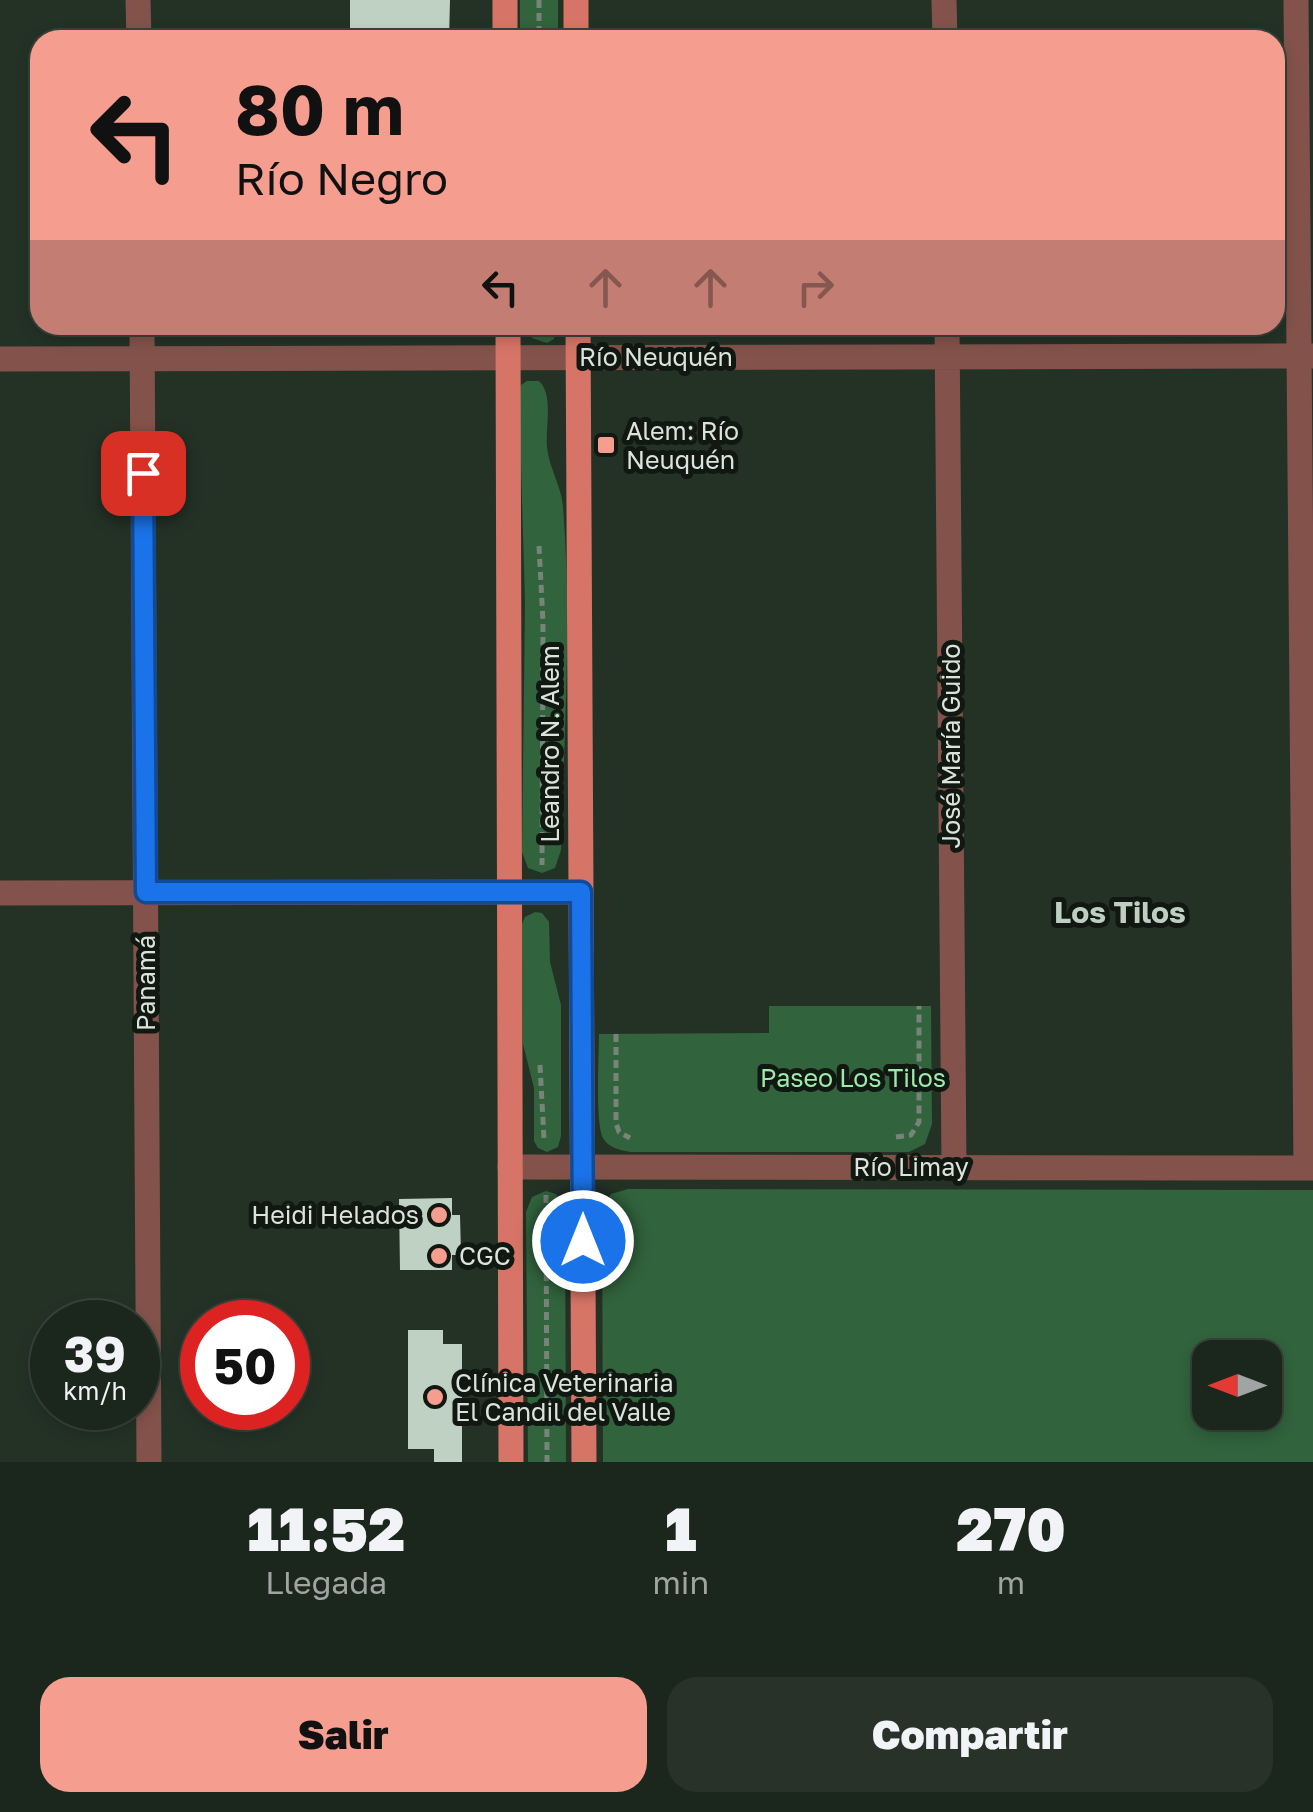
<!DOCTYPE html>
<html lang="es">
<head>
<meta charset="utf-8">
<style>
  :root { --surface:#1b261c; --page:#283229; --text:#f1f3f6; --muted:#a0a5a3; --line:#39433b; --accent:#f59d8f }
  body { margin:0; font-family:"Golos Text",sans-serif; background:var(--page); color:var(--text); height:100vh; display:flex; flex-direction:column; font-size:38px; white-space:nowrap }
  * { box-sizing:border-box; margin:0 }
  p { font-size:32px; color:var(--muted) }
  .icon { flex:none; width:55px; height:55px; fill:none; stroke:currentColor; stroke-width:2; stroke-linecap:round; stroke-linejoin:round }
  .map { position:relative; height:1462px; overflow:hidden }
  .panel { display:flex; flex-direction:column; background:var(--surface); flex:1 }
  .panel>* { flex:none }
  .guide { position:absolute; left:30px; top:30px; width:1255px; height:305px; border-radius:30px; box-shadow:0 5px 15px #0003,0 0 0 2px var(--line); background:#f59d8f; color:#111; overflow:hidden }
  .needle { width:65px; rotate:270deg }
  .tools { position:absolute; left:1192px; top:1340px; display:grid; gap:20px }
  .tools a { display:grid; place-items:center; width:90px; height:90px; border-radius:20px; background:var(--surface); box-shadow:0 5px 15px #0003,0 0 0 2px var(--line); font-size:50px }
  .speed { position:absolute; left:30px; top:1300px; display:flex; gap:20px; font-size:50px; font-weight:700; text-align:center }
  .speed>* { display:grid; place-content:center; width:130px; height:130px; border-radius:50%; background:var(--surface); box-shadow:0 5px 15px #0003,0 0 0 2px var(--line); line-height:1 }
  .speed small { font-size:25px; font-weight:400 }
  .speed .limit { border:15px solid #d22; background:#fff; color:#111 }
  .pin { position:absolute; display:grid; place-items:center; width:85px; height:85px; color:#fff; margin:-42px; border-radius:20px; box-shadow:0 5px 15px #0006 }
  .me { position:absolute; width:110px; margin:-55px; rotate:0deg; stroke-linejoin:round; filter:drop-shadow(0 0 8px #0008) }
  .turn { display:flex; align-items:center; gap:35px; height:210px; padding:0 40px; font-size:45px }
  .turn .icon { width:130px; height:130px; stroke-width:2.5 }
  .turn b { display:block; font-size:70px; line-height:85px }
  .lanes { display:flex; align-items:center; height:95px; padding:0 40px; background:#0003; justify-content:center; gap:50px; direction:ltr }
  .lanes .off { opacity:.35 }
  .eta { display:flex; justify-content:space-evenly; align-items:center; height:170px; text-align:center }
  .eta b { font-size:60px; font-weight:800; line-height:70px }
  .cta { display:flex; gap:20px; margin-top:auto; padding:20px 40px }
  .cta a { flex:1; height:115px; border-radius:30px; background:var(--accent); color:#111; font-size:40px; font-weight:800; line-height:115px; text-align:center }
  .cta a+a { background:var(--page); color:var(--text) }
  .map>svg:first-child { display:block }
</style>
</head>
<body>
<div class="map">
<svg width="1313" height="1462" viewBox="0 0 1313 1462">
  <rect width="100%" height="100%" fill="#243226"/>
  <path fill="#31633c" fill-rule="evenodd" d="M520,0H558V40H520Z
    M530,325H557L554,339L547,343L532,338Z
    M527,381H539C554,395 545,428 547,447C549,468 561,485 563,506C572,620 564,736 561,850L555,868L542,873L528,868L522,852L525,603L519,396L521,385Z
    M535,912L542,913L549,922L550,962L561,1005V1136L558,1147L547,1152L538,1148L534,1141V1088L523,1044L522,924L525,917Z
    M769,1006H931L932,1124L925,1144L909,1152H631C619,1150 609,1148 603,1138C595,1123 599,1055 599,1034L769,1033Z
    M628,1189L1313,1190V1462H603L602,1211L611,1194ZM1210,1358H1265V1412H1210Z
    M546,1191L556,1194L565,1207L566,1462H528L526,1212L532,1197Z"/>
  <path fill="#bfd1c2" d="M350,0H450L449,40H350Z
    M452,1198V1215H460L461,1255H452V1270H400L399,1199Z
    M408,1330H443V1344H462V1462H434V1449H408Z"/>
  <g fill="none" stroke-linecap="round" stroke-linejoin="round">
    <path stroke="#78847a" stroke-width="5" stroke-dasharray="8 5" stroke-linecap="butt" d="M539,0V40
      M539,546L543,622L542,865
      M616,1034V1123L619,1132L630,1138
      M540,1065L544,1139
      M896,1137L911,1135L919,1122V1006
      M546,1195L547,1462"/>
    <path stroke="#83534b" stroke-width="25" d="M138,0L139,40
      M944,0L945,40
      M1296,0L1306,1168
      M142,325L149,1462
      M947,325L954,1167
      M0,359L1313,356
      M0,893L581,892
      M510,1167L1313,1168"/>
    <path stroke="#d67567" stroke-width="25" d="M505,0V40
      M576,0V40
      M508,325L511,1462
      M578,325L584,1462"/>
  </g>
  <g fill="none" stroke-linecap="round" stroke-linejoin="round">
    <g stroke="#114b97" stroke-width="25">
      <path id="route" d="M143,473L146,892H581L583,1241"/>
    </g>
    <use href="#route" stroke="#1a73e8" stroke-width="18"/>
  </g>
  <g fill="#f59d8f" stroke="#111812" stroke-width="4">
    <rect x="596" y="435" width="20" height="20" rx="5"/>
    <circle cx="439" cy="1215" r="10"/>
    <circle cx="439" cy="1256" r="10"/>
    <circle cx="435" cy="1397" r="10"/>
  </g>
  <g text-anchor="middle" stroke-width="10" stroke-linejoin="round" paint-order="stroke">
    <g font-size="25" fill="#dae3dc" stroke="#111812">
      <text x="656" y="366">Río Neuquén</text>
      <text transform="translate(550 744) rotate(-90)" y="9">Leandro N. Alem</text>
      <text transform="translate(951 746) rotate(-90)" y="9">José María Guido</text>
      <text transform="translate(146 983) rotate(-90)" y="9">Panamá</text>
      <text x="911" y="1176">Río Limay</text>
    </g>
    <g font-size="25" fill="#dae3dc" stroke="#111812" text-anchor="start">
      <text x="626" y="440">Alem: Río<tspan x="626" dy="29">Neuquén</tspan></text>
      <text x="419" y="1224" text-anchor="end">Heidi Helados</text>
      <text x="459" y="1265">CGC</text>
      <text x="455" y="1392">Clínica Veterinaria<tspan x="455" dy="29">El Candil del Valle</tspan></text>
    </g>
    <g font-size="25" fill="#9deaab" stroke="#111812">
      <text x="853" y="1087">Paseo Los Tilos</text>
    </g>
    <g font-size="30" font-weight="bold" fill="#becfc0" stroke="#111812">
      <text x="1120" y="923">Los Tilos</text>
    </g>
  </g>
</svg>
<div class="tools">
<a><svg class="needle" viewBox="-14 -14 28 28"><path d="M0-13l5 13h-10z" fill="#e53935"/><path d="M0 13l5-13h-10z" fill="#a0a5a3"/></svg></a>
</div>
<div class="speed"><div>39<small>km/h</small></div><div class="limit">50</div></div>
<div class="pin" style="left:143px;top:473px;background:#d93025"><svg class="icon" aria-label="arrive" viewBox="0 0 24 24"><path d="M6 21V4h12l-3 4 3 4H6"/></svg></div>
<svg class="me" style="left:583px;top:1241px" viewBox="-20 -20 40 40"><circle r="17" fill="#1a73e8" stroke="#fff" stroke-width="3"/><path d="M0-11L8 9 0 5-8 9z" fill="#fff"/></svg>
<div class="guide">
<div class="turn"><svg class="icon" aria-label="left" viewBox="0 0 24 24"><path d="M17 20v-9H6M10 6l-5 5 5 5"/></svg><div><b>80 m</b>Río Negro</div></div>
<div class="lanes"><svg class="icon" aria-label="left" viewBox="0 0 24 24"><path d="M17 20v-9H6M10 6l-5 5 5 5"/></svg><svg class="icon off" aria-label="ahead" viewBox="0 0 24 24"><path d="M12 20V5M6 11l6-6 6 6"/></svg><svg class="icon off" aria-label="ahead" viewBox="0 0 24 24"><path d="M12 20V5M6 11l6-6 6 6"/></svg><svg class="icon off" aria-label="right" viewBox="0 0 24 24"><path d="M7 20v-9h11M14 6l5 5-5 5"/></svg></div>
</div>
</div>
<section class="panel">
<div class="eta">
<div><b>11:52</b><p>Llegada</p></div>
<div><b>1</b><p>min</p></div>
<div><b>270</b><p>m</p></div>
</div>
<div class="cta"><a>Salir</a><a>Compartir</a></div>
</section>
</body>
</html>
